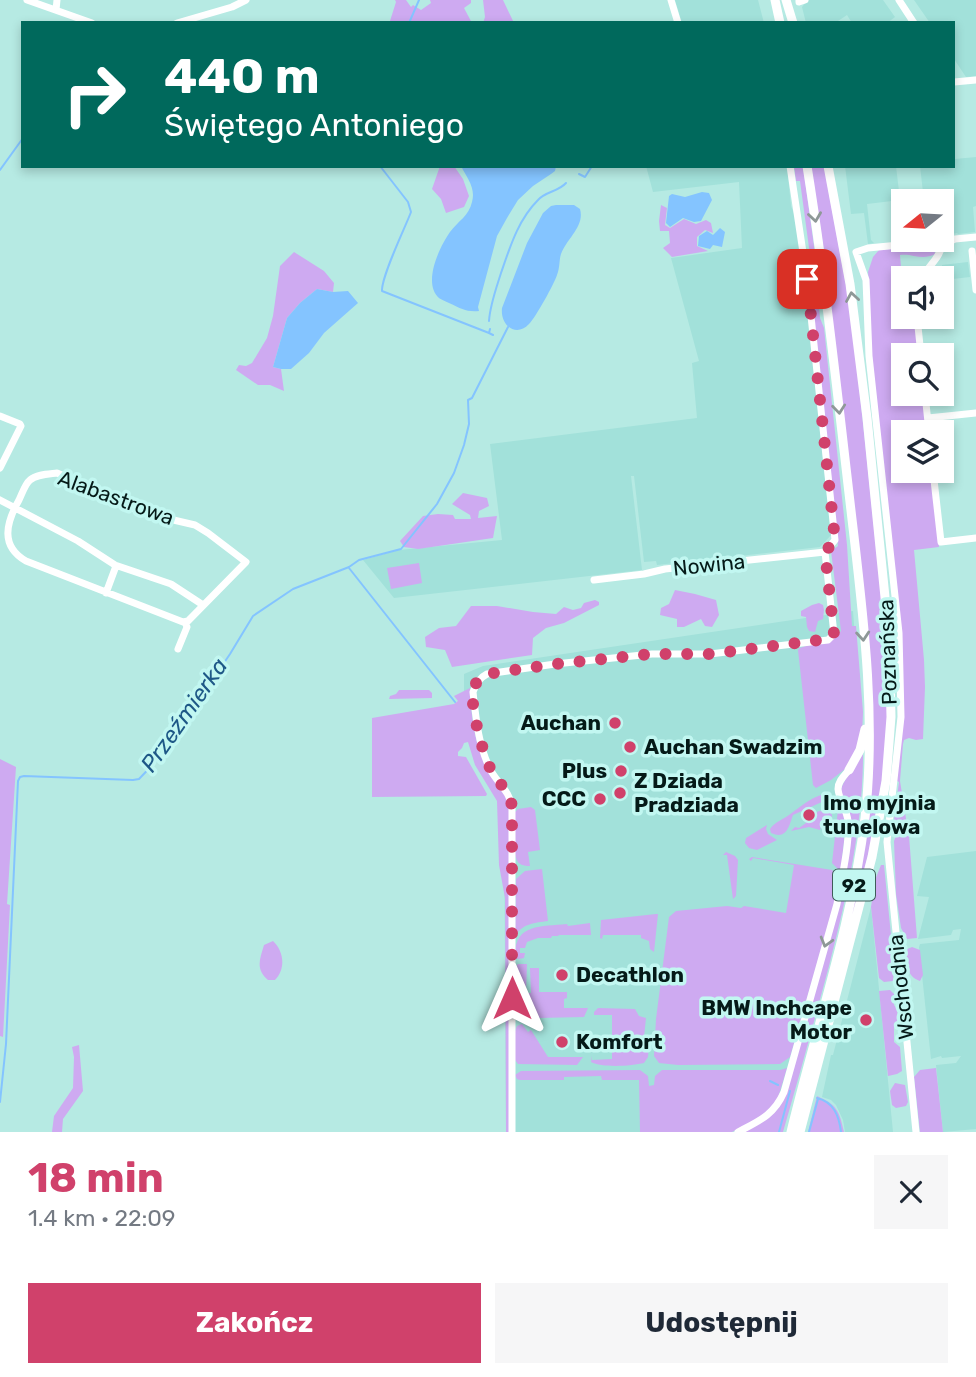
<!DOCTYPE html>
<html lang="pl">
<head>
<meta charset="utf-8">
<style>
  :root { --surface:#fff; --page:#f6f6f7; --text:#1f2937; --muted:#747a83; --accent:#d0416b }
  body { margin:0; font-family:Rubik,sans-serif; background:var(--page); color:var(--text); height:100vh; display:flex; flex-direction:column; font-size:26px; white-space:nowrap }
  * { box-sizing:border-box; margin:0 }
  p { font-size:23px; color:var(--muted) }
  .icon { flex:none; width:38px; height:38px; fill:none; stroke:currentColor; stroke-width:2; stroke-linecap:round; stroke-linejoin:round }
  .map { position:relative; height:1132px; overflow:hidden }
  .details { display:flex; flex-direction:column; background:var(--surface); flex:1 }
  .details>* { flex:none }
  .hud { position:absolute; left:21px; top:21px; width:934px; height:147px; border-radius:0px; box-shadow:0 4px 10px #0003; background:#00695c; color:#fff; overflow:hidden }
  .needle { width:46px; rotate:252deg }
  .controls { position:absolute; left:891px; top:189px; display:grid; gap:14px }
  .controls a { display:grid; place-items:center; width:63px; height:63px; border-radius:0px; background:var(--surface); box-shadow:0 4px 10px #0003; font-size:35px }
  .pin { position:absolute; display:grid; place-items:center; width:60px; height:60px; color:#fff; margin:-30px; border-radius:14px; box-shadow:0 4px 10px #0006 }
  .me { position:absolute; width:77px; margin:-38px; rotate:0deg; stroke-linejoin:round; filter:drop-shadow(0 0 5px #0008) }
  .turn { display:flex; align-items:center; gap:24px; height:147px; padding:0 28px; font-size:32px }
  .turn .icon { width:91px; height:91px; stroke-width:2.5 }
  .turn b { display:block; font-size:49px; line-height:60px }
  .round { display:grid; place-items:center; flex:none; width:74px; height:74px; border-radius:0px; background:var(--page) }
  .overview { display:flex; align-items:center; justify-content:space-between; height:119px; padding:0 28px }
  h1 { font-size:42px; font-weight:700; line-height:52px; color:var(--accent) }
  .primary-button { display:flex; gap:14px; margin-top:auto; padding:14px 28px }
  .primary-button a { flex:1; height:80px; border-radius:0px; background:var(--accent); color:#fff; font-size:28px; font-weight:700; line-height:80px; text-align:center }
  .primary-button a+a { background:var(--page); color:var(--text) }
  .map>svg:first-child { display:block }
</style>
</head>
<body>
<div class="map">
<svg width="976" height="1132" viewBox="0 0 976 1132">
  <rect width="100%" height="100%" fill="#b6eae3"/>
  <path fill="#a2e1da" d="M675,0H758L764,23H682Z
    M808,0H883L895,17L887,23H852L847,15L835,23H806L802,7Z
    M914,0H976V76L966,77L954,59V23H930Z
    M954,151L955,159L976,157V206L973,207L975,232L958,234L957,233L942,236V201H924L920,166H954Z
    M646,166H787L791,206L799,226L831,535L820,547L657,565L656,561L644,562L634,476H631L642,570L394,598L363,560L399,550L502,540L490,444L697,418L692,363L699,361L671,258L742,248L739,182L653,192Z
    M845,166H896L900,200L867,204L871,240L874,243L868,244L864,213L851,214Z
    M968,262L970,277L944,280L942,265Z
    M853,611L861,713V764L853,844L790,1099L726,1132H506L504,808L464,706V674L483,666Z
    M976,851V1129L943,1132L936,1065L956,1063L961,1056L942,1058L941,1056L931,1059L919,947L920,944L959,940L961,929L953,930L951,935L918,939L929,897L917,896L927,857Z
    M871,907L893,1132H845L843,1120L836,1105L831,1100L822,1097L831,1055H833Z"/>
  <path fill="#ceaaf1" d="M395,0H406L411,7L413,5L421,10L431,3L430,0H471V3L464,8L472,23H388L390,21L396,2Z
    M483,0H503L514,23H483L485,17Z
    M440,166H454L463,179L469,196L464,207L446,213L441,199L432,189Z
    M794,166H803L817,268L819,290L813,281V279L810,278L807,258L810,255L800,181H796Z
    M811,166H824L846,285L855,347L888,661L887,743L876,824L797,1132H793L840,955L872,749L828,278Z
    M661,205L667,208L665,225L670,228L684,219L696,224L706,220L711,223L713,233L705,230L697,237V246L708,251L672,257L663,248L670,243L669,231H660L659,221Z
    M928,245L934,248L935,254C922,261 912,253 900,255L901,267L916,266L923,268L924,269L919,278H903V317H914L919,355H903V394H923L927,432H903V471H931L939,547L914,550L924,660L925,687L923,739L916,740L909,738L904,740L903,744L900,781L907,825L894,820L899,782L897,781L900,620L870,338V297L868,272L873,257L879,250Z
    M294,252L324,271L334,283L333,292L317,289L300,303L287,318L273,367L281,369L284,391L270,385H258L236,370L239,365L246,366L252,363L267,338L273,316L280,266Z
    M813,283L818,291V303L816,304L817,308H819L820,318L824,328L847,545L852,626H856L863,712L862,735L849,764L845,769L831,780L816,788L813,785L798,650L800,648L837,635L841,631L831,551L838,546L810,291Z
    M463,493L487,498L489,506L479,511L478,518L497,516L493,538L418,549L404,547L400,541L423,516L438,514L453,515L455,519H471L470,515L452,504Z
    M419,563L422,583L391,589L387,568Z
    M675,590L695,594L716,600L719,615L712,627L705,626L701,619L684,627H677V619L660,615L661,608L669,604Z
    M595,600L599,602V605L564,623L546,628L533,638L532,655L452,667L445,650L426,647L425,637L439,628L456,626L471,606H497L533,612L556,614L564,607L573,610L581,608L584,603Z
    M819,603L823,605L824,610L823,619L818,621L815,632L809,631L807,627L806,617L801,616V611L812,605Z
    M470,688C470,704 474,739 481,753C490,771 504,786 509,806V1132H506L505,898L499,865L497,801L475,765L468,742L464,743L462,748L458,752V756L466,757L487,794L486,796L372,797V718L454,704L458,701L454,696Z
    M399,690H429L432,693V698L389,699L390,696L396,694Z
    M863,754C863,826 847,896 829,966C814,1022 799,1077 783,1132H743C760,1123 776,1117 784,1098L830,937L851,818C849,808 843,801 841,792C840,783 858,763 863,754Z
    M0,759L16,767L7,904L10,905L3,1037L0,1036Z
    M824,794L832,798L834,803L833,806H827L828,802L824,801L793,815C789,826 787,840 771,833L770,829C775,822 782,820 789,815C800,807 810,798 824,794Z
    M839,801L846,824L841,868L839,870L832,863Z
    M531,807L535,810L540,850L528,852L530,866C524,866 518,865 516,858C513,851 515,822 515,812L518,809Z
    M819,811L830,812L832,815L831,831H829L830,826H826L824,833H823L821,825L820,830L809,827L791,831L795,827L799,828L806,823L805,819Z
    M767,825L766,829L768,834L777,840L757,850L749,848L745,843L746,838Z
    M898,831L909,836L917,938L907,939L901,928L896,894L894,841Z
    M726,852L735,856L738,860L736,896L733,899L727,855H723Z
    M752,857L832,870L839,879L833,908L790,1057L780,1064L678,1065L659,1063L654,1056L656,1019L669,917L676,911L727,906L741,908L744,906L786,913L794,865L753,858L751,861L749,859Z
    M881,865H884L894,965L893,981L884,982L879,978L871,907L875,880Z
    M542,869L548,921C535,923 523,923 515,936L516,879L525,871Z
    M656,914H658L654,952L650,949L649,941L641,938V935H603L602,939L600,938L601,920Z
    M590,923L591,935H559L558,936H552L551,938H538L527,942L525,948H520V953H525L524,958L518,959L515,957C514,923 541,927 567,924L568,926Z
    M273,941C284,951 286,969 275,980H268C255,969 260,959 264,945Z
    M912,947L920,950L923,975L920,981C907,977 905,962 905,950Z
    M518,964H527L526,993H531L530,968H539V992H567V998L564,999V1008H588L584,1017L538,1018L537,1016H533L529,1003H524V1016L519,1017L515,1012V967Z
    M890,990L895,995L894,1005L897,1009L899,1025L894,1028V1042L900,1047L902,1071L897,1074L888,1076L879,991Z
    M598,1008L635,1009L639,1016L646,1018L644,1037L647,1041H649L648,1057L644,1063C632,1066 602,1068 591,1062L592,1056V1060L612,1059V1015H594V1012Z
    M522,1024L528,1032L531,1030L548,1057H583L577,1065L518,1064L515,1060V1031L517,1026Z
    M79,1045L83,1091L63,1119L62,1132H52L54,1116L73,1088L74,1057L72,1047Z
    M787,1068L777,1101L760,1118L732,1132H640L639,1080H602L601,1076L564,1077V1080H520L517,1079L515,1075L521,1071L640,1070L648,1076L649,1086L654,1085L655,1076L662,1070H780Z
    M936,1068L943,1132H920L914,1077L920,1070Z
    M895,1083L905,1085L908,1102L906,1106L896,1108L892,1105L890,1091Z
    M817,1096C837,1105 839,1110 844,1132H808Z"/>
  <path fill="#84c4ff" d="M461,166H556L555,171L551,174L533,186L518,200L507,218L497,236L478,307L479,311C466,312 462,309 449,303C447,302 440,299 439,298C422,283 440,246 450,232C458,221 469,216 472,202C476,188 467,178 461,166Z
    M702,192L709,193L712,200L701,221L694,222L683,218L670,227L666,223L669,196L672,194L685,197Z
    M556,205H574L580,209C585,226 567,238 561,254C559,260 560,268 557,275C554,284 536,317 529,324C516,338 500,325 502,308L527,243L543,213L551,206Z
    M720,228L725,232L722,247L713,245L710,249L698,246L699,236L707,231L713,235Z
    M317,289L333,292L348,291L358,303L324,333L309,353L291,369H281L273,367L287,318L300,303Z"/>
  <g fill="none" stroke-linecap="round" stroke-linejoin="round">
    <path stroke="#84c4ff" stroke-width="2" d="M409,23L419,0
      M380,166L408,202L411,212C405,228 381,277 382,291L489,333
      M0,170L23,138
      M579,174L585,177L592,166
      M489,321C490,305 496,289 501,273C510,247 518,220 538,200C546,191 558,192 566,183
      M490,329L489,333L493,335
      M349,568L455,702
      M770,1081L778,1085
      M817,1098C834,1102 839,1116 841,1132
      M0,1102L6,1044L18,781L20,777L24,776L133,780L139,779L160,757L230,654L253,616L293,589L349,567L359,560L401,549L437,504L454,473L464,445L469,424L468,400L472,398L508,327
      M779,1132L790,1091
      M809,1132L818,1099"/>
    <path stroke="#fff" stroke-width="7" d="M27,0L92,23
      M671,0L678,23
      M799,0V2L805,0
      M899,0L914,23
      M56,10L57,0
      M177,23L232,7L246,0
      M954,82L976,80
      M790,166L807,279L835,540L825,552
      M972,251L976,290
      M922,278C928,266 940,258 942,245
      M917,317L921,355
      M925,394L929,432
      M0,416L20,424L21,426L0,468
      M928,418L976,413
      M933,471L941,542L976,538
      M57,473L111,495L126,506L152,515L195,525L208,533L246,562L188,621L183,622L26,561C0,546 6,523 19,500C22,494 25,484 30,480C37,474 48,474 57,473Z
      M0,500L78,541L115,565L171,584L203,605
      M594,580L644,574L665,569L825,552
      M106,593L116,566
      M178,649L187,627L185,622
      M512,1132V807C510,791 497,783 490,769C478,744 476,718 473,692C476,684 479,678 487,674L555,664L652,654H710L828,640L834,634L825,552
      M738,1132C759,1121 774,1115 784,1092L837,904C841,881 850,844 848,821C847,810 839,800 838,789C838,781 844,776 849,770
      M916,1132L887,842L901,717L899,633L869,356L866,280L856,252L868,248L930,242L942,245L955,239L976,237"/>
    <path stroke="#fff" stroke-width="9" d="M775,0L780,23
      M786,0L793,23
      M849,770L860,750L865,729
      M791,1132C816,1028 852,925 865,818C877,713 862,606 850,502C837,390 825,278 807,166
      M800,1132L872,857L886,781L891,717L889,637L867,418L850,284L828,166"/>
  </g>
  <defs><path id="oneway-chevron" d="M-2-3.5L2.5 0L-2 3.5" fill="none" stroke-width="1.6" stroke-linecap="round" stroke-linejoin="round" transform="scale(1.75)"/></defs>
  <g stroke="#8e9897">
    <use href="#oneway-chevron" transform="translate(815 217) rotate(82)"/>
    <use href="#oneway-chevron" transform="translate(852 297) rotate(-99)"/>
    <use href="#oneway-chevron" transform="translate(839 409) rotate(84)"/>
    <use href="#oneway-chevron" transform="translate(863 636) rotate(85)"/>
    <use href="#oneway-chevron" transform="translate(826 942) rotate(106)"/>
  </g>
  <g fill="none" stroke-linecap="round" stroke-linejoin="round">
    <path stroke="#d0416b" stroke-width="12" stroke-dasharray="0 21.6" d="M512,998V807C510,791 498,783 491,770C483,754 470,707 473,690C475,683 480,677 487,674L555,664L652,654H710L726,652L828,639L834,634L825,552L835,540L807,279"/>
  </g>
  <g fill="#d0416b" stroke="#c2f7f1" stroke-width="2.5">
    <circle cx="615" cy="723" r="7"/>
    <circle cx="630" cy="747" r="7"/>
    <circle cx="621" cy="771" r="7"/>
    <circle cx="620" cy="793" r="7"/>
    <circle cx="600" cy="799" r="7"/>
    <circle cx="809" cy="815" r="7"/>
    <circle cx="562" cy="975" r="7"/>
    <circle cx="866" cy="1020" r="7"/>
    <circle cx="562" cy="1042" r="7"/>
  </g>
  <g text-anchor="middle" stroke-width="7" stroke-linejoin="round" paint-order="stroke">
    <rect fill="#c2f7f1" stroke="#3e5c59" stroke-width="2" x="833" y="869.5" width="42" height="31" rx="5"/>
    <g font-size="19" font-weight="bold" fill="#051a18">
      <text x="854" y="892">92</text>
    </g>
    <g font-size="21" fill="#051a18" stroke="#c2f7f1">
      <text transform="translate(116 498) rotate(20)" y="7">Alabastrowa</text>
      <text transform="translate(709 565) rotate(-6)" y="7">Nowina</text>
      <text transform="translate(888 652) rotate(-92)" y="7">Poznańska</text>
      <text transform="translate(901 987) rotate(-96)" y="7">Wschodnia</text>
    </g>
    <g font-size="21" font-weight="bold" fill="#051a18" stroke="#c2f7f1" text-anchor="start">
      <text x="601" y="730" text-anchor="end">Auchan</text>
      <text x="644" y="754">Auchan Swadzim</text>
      <text x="607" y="778" text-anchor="end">Plus</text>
      <text x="634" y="788">Z Dziada<tspan x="634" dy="24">Pradziada</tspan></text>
      <text x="586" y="806" text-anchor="end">CCC</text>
      <text x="823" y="810">Imo myjnia<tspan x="823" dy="24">tunelowa</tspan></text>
      <text x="576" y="982">Decathlon</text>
      <text x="852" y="1015" text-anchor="end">BMW Inchcape<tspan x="852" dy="24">Motor</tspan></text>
      <text x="576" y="1049">Komfort</text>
    </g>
    <g font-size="23" font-style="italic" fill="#1e5887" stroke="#c2f7f1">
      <text transform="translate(184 715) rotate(-55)" y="8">Przeźmierka</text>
    </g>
  </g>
</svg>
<div class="controls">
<a><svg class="needle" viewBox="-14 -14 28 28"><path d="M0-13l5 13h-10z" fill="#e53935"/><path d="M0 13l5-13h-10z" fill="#747a83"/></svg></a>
<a><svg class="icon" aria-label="sound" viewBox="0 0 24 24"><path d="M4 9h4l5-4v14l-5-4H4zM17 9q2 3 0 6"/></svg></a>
<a><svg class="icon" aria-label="search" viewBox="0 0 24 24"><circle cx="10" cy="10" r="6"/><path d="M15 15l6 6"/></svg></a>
<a><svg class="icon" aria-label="layers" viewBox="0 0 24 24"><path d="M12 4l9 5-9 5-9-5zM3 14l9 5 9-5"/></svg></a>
</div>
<div class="pin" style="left:807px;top:279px;background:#d93025"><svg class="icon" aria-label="arrive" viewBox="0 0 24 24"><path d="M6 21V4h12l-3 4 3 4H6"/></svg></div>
<svg class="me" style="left:512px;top:998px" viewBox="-20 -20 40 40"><path d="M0-17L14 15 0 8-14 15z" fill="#d0416b" stroke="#fff" stroke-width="4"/></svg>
<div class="hud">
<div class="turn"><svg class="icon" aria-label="right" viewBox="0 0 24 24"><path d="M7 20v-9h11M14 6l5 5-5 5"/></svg><div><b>440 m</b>Świętego Antoniego</div></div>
</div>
</div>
<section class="details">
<div class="overview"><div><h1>18 min</h1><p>1.4 km · 22:09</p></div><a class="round"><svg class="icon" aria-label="close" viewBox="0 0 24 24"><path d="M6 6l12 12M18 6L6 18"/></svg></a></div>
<div class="primary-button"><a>Zakończ</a><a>Udostępnij</a></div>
</section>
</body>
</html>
